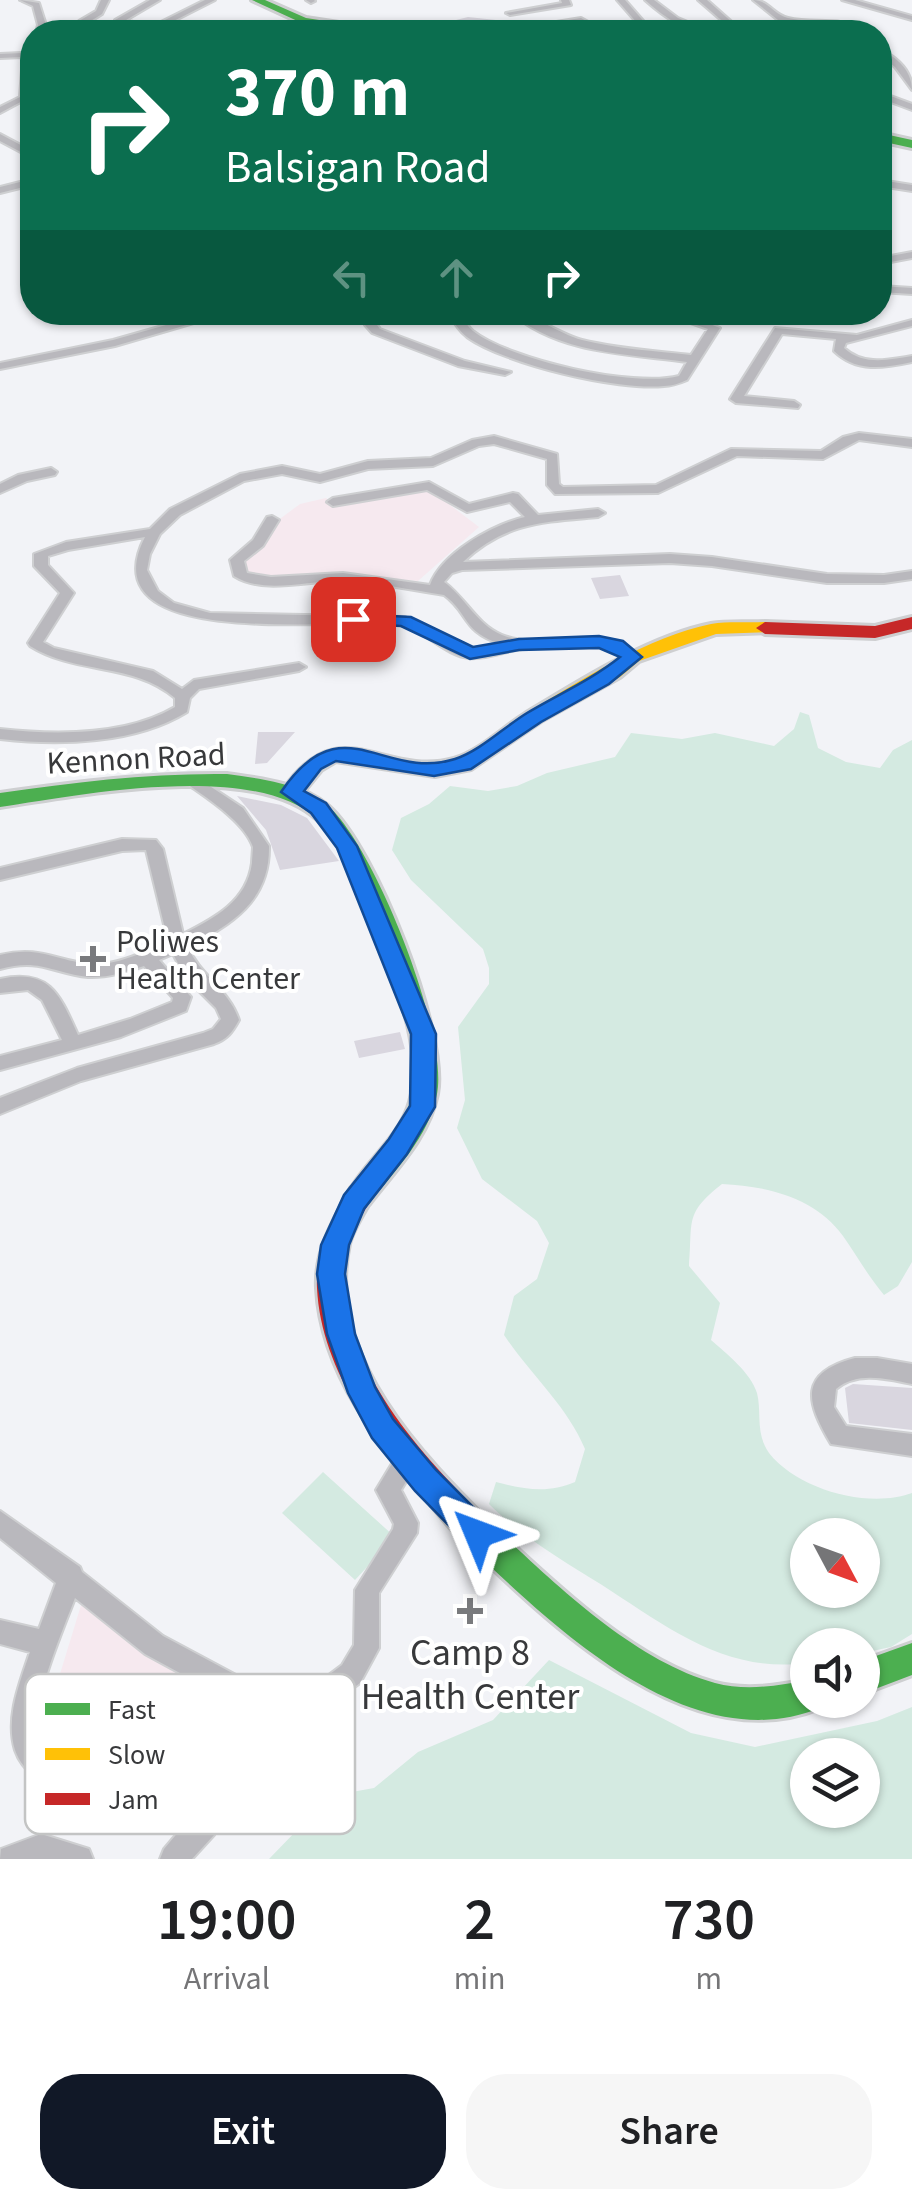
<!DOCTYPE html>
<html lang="en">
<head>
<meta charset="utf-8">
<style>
  :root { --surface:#fff; --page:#f6f6f6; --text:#202124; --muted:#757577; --accent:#111827 }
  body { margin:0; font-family:"Source Sans 3",sans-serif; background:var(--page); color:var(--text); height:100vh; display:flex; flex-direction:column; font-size:38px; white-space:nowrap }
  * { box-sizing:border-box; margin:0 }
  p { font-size:32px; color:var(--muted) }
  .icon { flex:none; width:55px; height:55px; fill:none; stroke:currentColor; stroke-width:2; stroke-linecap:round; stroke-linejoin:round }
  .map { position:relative; height:1859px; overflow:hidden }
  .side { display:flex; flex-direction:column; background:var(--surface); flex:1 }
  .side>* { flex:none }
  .guide { position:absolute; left:20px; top:20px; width:872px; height:305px; border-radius:40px; box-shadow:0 2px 8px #0004; background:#0b6e4f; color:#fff; overflow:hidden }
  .needle { width:65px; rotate:131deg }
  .fabs { position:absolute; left:790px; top:1518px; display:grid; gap:20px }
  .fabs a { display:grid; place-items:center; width:90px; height:90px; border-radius:50%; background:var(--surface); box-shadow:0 2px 8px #0004; font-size:50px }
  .pin { position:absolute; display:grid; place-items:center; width:85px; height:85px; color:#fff; margin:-42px; border-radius:20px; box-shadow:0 5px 15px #0006 }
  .me { position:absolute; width:110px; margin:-55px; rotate:314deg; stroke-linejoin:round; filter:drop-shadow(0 0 8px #0008) }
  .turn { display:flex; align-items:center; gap:35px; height:210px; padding:0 40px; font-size:45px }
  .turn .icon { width:130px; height:130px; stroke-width:2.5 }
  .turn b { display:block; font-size:70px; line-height:85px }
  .lanes { display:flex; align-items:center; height:95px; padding:0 40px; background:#0003; justify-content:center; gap:50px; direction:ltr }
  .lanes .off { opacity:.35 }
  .eta { display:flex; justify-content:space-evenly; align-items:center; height:170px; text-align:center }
  .eta b { font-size:60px; font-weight:600; line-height:70px }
  .button { display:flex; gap:20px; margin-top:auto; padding:20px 40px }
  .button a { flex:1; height:115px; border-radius:40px; background:var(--accent); color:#fff; font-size:40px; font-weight:600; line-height:115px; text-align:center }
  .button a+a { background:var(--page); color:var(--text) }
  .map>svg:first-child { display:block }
</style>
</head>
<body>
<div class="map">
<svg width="912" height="1859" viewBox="0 0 912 1859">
  <rect width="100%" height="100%" fill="#f2f3f7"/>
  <path fill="#f6e9ef" d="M429,489L479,527L418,581L328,573L253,577L242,567L246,557L277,521L300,504L326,498L335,505L350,504Z
    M82,1602L261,1712L255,1737L223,1764L161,1786L113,1785L85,1772L65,1754L67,1742L43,1739L41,1736Z"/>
  <path fill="#d4eae1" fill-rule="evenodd" d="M800,712L809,715L818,748L846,762L880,768L893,750L912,740V1262L898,1286L884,1295C868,1276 857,1256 843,1236C815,1197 766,1186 722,1184C684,1214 693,1220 689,1266L720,1303L711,1340C726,1353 751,1373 757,1393C762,1413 755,1433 769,1453C798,1490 869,1509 912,1493V1634L891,1647L863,1653L862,1645H808L807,1663C726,1674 667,1627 602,1585C562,1560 523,1538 489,1504L496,1482C523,1489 548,1494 575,1482L585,1449C567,1406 530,1374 504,1335L514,1296L537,1279L549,1243L537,1221L482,1179L457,1128L465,1100L458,1027L489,984V968L483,949L411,880L392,850L401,818L429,804L450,786L488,791L517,786L547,773L615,757L631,733L682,739L715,733L774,746L794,729ZM808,1535H862V1590H808Z
    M323,1472L395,1537L355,1580L282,1513Z
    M549,1660L691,1733L755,1747L877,1721L912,1707V1859H269L330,1796L374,1788L418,1752L493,1720ZM808,1755H862V1810H808Z"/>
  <path fill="#d9d6df" d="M468,17L515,22V24L481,32L450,31L456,20Z
    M620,575L629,596L600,599L591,578Z
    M258,732H295L267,763L255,764Z
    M237,796L281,805L307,818L339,861L280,870L266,830Z
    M400,1032L405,1049L359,1058L354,1041Z
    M853,1384L912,1388V1430L849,1423L845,1388Z"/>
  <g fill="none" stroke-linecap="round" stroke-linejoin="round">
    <g stroke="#cecfd1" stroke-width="4">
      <path id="street" d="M20,0L39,3L46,25L44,32H36L38,25L33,6Z
        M101,0H109L102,14L86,24L97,32H88L79,27V21L96,11Z
        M150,0H160L126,20L151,27L205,0H215L152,32H143L144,30L115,20Z
        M306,0H314L315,1L311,3Z
        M561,0H569L571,5L510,15L506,13L562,3Z
        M617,0H625L653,32H645Z
        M645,0H654L678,18L712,32C687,34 663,16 645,0Z
        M698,0H707L743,32H735Z
        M753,0C768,0 774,15 788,18C817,25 838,14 866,32H857L842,25L790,23L801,32H793Z
        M842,0H855L912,16V20Z
        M581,18L606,32H597L580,23L517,31L513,29Z
        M880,49C896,57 912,70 912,90L895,67L880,55Z
        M22,53L31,57L28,98L0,113V107L20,97L23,57L0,58V54Z
        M880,92L912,104V110L880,98Z
        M0,134L32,151V158L0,141Z
        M32,179V185L0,193V187Z
        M880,180L912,185V191L880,186Z
        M912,252V258L880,264V258Z
        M880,286L912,288V294L880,292Z
        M212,312H231L115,346L0,369V363L113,340Z
        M366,312H376L377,325L380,329L465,361L511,372L505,375L458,366L372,333L365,325Z
        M448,312H459C463,319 467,326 473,331C510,360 634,388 679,376L687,362C628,354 558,354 510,312C530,312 559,334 582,340C618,349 655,351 691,355L708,329L688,322L624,312L690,316L720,328L687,380C680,383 672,386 664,386C618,391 505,364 467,337C459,331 453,321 448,312Z
        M581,312H605L600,315Z
        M912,320V326L846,343L844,348C864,366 887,360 912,356V362C884,368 857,373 834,351L836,339L782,334L744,396L794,401L800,405L798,408L736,403L730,399L775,328L857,335Z
        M859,433L912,439V447L859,440L823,459L737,456L658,493L555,494L547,485V459L494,444L479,446L433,466L368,469L320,482L282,474L244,481L180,515L160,534L150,554L147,570L158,591L174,603L210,613L405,617L472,649L501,644C462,632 469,613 444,595C411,590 376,582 342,581C309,580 264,595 234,576L230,560L253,540L267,517L272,516L279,520L263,546L244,561L247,573L271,577L343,573L430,585C442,553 492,525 525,517L510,502L467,512L427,490L333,506L327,502L333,498L429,482L469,504L513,493L518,494L538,515L598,509L605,513L598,517C544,522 505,522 463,562L670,554L712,557L827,574L884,575L912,571V579L884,583H827L712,566L670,563L462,570L452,573L444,582C466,598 476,624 502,635C547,653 601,618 639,657L632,661C620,658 612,649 599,646C573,647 548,647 522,649C505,651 486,660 469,658C445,656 424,629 400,625C346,616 85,655 145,537L68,550L48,556V565L74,593L43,642L54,648L153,671L182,689L194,680L299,663L306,667L299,671L199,689L190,698L187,712C135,744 60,746 0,739V729C55,735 126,736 175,707V698C133,662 76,675 30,646L28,643L60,593L34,566V554L66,542L150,529L170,509L240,474L282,466L320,474L368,461L431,458L472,440L494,436L557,454L559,484L563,487L656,485L731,449L821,451L843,437Z
        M51,468L57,472L55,475L27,481L0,493V484L18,475Z
        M196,777L243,808L269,846C270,901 232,924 188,947C200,976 229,989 239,1020C232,1033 227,1039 214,1044L81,1081L0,1114V1098L77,1068L203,1033L213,1029L221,1019L216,1008L186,978L173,954L159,960L191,997L186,1011L121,1037L0,1070V1056L62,1040L42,1000L28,990L0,993V979C50,968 60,995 78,1035L130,1019L172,1002L173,998L144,966C126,972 108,978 88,977C52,973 40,958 0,969V955C42,945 56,962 93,964C120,965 145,951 168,941L146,850L122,851L0,880V868L122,839L156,840L163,849L183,934C215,918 247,901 252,863C252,861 253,849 253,847C245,823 210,800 190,786L188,782Z
        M855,1358H877L912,1364V1384C886,1379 858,1371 836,1389L834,1407L846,1426L912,1434V1456L831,1444C806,1402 798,1373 855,1358Z
        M407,1449L415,1452L419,1460L401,1490L418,1523L417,1533L379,1593V1648L360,1683L300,1728L249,1779L214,1835L192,1859H160L164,1849L202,1804C188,1809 173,1813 157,1813C115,1815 30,1795 15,1750C5,1718 20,1682 30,1652L0,1644V1620L39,1629L56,1583L0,1538V1511L80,1567L82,1572L163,1636L290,1704L342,1665L354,1645L355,1590L393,1529L394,1524L376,1490L399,1452ZM75,1598L145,1654L270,1722C248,1744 228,1767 198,1778C160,1793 41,1786 37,1730C35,1694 62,1632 75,1598Z
        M41,1834L89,1849L93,1859H0L1,1849Z"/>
    </g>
    <g stroke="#cecfd1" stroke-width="6">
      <path id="fast" d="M252,0H265L306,18L398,32L304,24Z
        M880,133L912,140V148L880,141Z
        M227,774C262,779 300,783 328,806C374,845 449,1034 437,1094C429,1137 395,1170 369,1204L360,1207L351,1204L347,1196C364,1162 399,1140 410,1102C424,1054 399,992 382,948C366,906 350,852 318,820C256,760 79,795 0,807V793C76,782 151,773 227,774Z
        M483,1523L494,1527C554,1583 634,1661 715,1683C745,1691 778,1686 808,1680V1700H823L820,1708C692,1760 557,1630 472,1549L468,1538L472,1527Z
        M912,1643V1675L862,1694V1661Z"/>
    </g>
    <g stroke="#cecfd1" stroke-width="6">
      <path id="slow" d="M765,622L772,624V632L716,634L639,661L620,677L541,721L471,769L435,776L336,761L321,770L299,797L292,799L282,792C340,706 382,779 454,759C479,752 504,727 525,714C579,681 650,636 711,624C728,621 748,623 765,622Z"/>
    </g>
    <g stroke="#cecfd1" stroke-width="6">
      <path id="jam" d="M912,617V629L875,638L765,634L756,628L765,622L875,626Z
        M360,1185L369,1188L373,1196C365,1211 353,1228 349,1244C324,1357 422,1455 494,1527L498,1538L494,1549L483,1553C463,1545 447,1524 433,1507C380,1447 321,1372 317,1288C315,1250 334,1220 351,1188Z"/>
    </g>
    <use href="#street" fill="#b9b8bd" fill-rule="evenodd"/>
    <use href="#fast" fill="#4caf50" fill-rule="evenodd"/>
    <use href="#slow" fill="#ffc107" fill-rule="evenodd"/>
    <use href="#jam" fill="#c62828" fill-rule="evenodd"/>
  </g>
  <path fill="#1a73e8" stroke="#114b97" stroke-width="2.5" d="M353,614L411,617L473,647L519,639L599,636L623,641L642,657L609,684L541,722L471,769L434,776L336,761L321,769L304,791L326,803L357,846L436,1034L435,1107L407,1154L364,1209L349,1245L345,1274L355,1334L375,1387L393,1419L436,1470L489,1523L494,1534L489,1544L478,1549L467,1544L415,1491L372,1438L348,1393L327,1334L317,1274L321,1245L344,1195L389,1139L410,1106L411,1034L337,848L311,813L281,792C342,702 383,782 455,759C480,751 504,727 527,713C559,694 591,680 620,657L599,648L519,650L470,659L401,626L346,623V615Z"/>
  <g fill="#797a7d" stroke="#fff" stroke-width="4">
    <path d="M88 944h10v10h10v10h-10v10h-10v-10h-10v-10h10z"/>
    <path d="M465 1596h10v10h10v10h-10v10h-10v-10h-10v-10h10z"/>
  </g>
  <g text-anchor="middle" stroke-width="8" stroke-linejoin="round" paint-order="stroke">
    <g font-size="32" fill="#38393b" stroke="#fff">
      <text transform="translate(136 758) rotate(-3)" y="11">Kennon Road</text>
    </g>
    <g font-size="32" fill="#38393b" stroke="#fff" text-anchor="start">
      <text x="116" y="952">Poliwes<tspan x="116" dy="37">Health Center</tspan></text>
    </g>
    <g font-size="38" fill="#38393b" stroke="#fff">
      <text x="470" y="1665">Camp 8<tspan x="470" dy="44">Health Center</tspan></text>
    </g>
  </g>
  <rect x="25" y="1674" width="330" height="160" rx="15" fill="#fff" stroke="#c3c4c4" stroke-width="2.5"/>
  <rect x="45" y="1703" width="45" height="12" fill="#4caf50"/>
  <rect x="45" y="1748" width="45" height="12" fill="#ffc107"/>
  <rect x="45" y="1793" width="45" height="12" fill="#c62828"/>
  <g font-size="28" fill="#38393b">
    <text x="108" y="1719">Fast</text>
    <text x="108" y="1764">Slow</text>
    <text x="108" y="1809">Jam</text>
  </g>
</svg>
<div class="fabs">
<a><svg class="needle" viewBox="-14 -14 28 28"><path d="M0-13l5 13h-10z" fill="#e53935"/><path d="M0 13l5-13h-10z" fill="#757577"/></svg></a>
<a><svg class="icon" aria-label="sound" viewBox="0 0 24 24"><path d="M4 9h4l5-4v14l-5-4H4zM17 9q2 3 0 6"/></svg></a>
<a><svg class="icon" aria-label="layers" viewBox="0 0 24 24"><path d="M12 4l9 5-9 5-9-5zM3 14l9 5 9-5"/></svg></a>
</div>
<div class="pin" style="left:353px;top:619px;background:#d93025"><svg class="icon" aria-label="arrive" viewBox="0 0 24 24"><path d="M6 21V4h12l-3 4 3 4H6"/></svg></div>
<svg class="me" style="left:478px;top:1534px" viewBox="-20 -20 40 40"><path d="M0-17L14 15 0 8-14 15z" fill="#1a73e8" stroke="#fff" stroke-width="4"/></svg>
<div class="guide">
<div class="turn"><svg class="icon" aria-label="right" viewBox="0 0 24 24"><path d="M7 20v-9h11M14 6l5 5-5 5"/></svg><div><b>370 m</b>Balsigan Road</div></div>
<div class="lanes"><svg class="icon off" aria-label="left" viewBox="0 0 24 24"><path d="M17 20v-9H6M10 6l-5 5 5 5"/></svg><svg class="icon off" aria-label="ahead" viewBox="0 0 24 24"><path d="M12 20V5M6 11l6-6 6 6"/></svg><svg class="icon" aria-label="right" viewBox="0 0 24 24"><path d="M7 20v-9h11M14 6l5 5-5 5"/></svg></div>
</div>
</div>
<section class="side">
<div class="eta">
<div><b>19:00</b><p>Arrival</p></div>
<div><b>2</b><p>min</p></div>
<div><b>730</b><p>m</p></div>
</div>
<div class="button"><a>Exit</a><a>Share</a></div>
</section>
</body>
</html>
